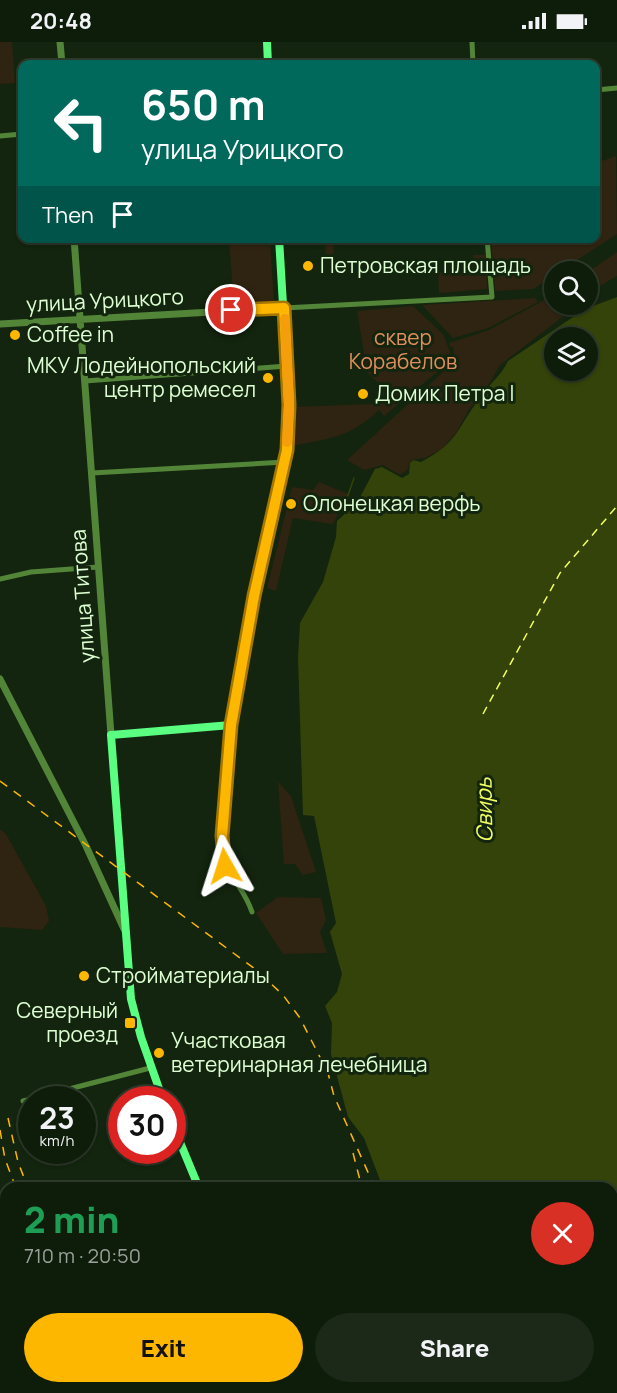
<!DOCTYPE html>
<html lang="en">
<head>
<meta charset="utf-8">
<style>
  :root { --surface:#0e1c0a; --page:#1c2918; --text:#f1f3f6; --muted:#9ba19c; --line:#2e3a2b; --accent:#feb700 }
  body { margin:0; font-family:Manrope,sans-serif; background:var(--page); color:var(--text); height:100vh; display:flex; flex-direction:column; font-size:22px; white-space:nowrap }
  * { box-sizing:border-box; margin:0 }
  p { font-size:20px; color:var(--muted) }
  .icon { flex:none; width:33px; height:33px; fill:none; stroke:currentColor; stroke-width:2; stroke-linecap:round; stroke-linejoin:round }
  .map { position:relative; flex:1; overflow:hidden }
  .side { position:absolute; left:0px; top:1140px; width:618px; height:212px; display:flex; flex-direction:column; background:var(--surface); border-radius:18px 18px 0 0; box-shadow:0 2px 4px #0004,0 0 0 2px var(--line) }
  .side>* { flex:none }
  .top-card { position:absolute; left:18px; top:18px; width:582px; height:183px; border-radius:12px; box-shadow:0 2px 4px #0004,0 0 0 2px var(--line); background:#00695c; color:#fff; overflow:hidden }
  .controls { position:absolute; left:544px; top:219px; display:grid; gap:12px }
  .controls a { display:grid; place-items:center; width:54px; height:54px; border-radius:50%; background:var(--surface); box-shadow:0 2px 4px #0004,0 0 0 2px var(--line); font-size:30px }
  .speed { position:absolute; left:18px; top:1044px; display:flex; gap:12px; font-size:30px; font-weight:700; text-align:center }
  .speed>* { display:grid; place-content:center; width:78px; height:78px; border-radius:50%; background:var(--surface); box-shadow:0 2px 4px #0004,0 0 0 2px var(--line); line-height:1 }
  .speed small { font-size:15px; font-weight:400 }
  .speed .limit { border:9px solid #d22; background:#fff; color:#111 }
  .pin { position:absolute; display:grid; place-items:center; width:51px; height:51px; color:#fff; margin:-26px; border:3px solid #fff; border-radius:50%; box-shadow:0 2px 6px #0007 }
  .me { position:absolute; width:66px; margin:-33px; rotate:354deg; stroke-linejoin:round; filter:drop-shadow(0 0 4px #0008) }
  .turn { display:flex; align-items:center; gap:21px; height:126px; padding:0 24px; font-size:27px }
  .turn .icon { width:78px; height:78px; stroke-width:2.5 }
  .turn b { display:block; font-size:42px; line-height:51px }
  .then { display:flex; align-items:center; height:57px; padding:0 24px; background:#0003; gap:12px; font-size:22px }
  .round { display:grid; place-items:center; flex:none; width:63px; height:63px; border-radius:32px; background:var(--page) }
  .head { display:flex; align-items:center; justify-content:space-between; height:102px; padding:0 24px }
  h1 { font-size:36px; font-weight:800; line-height:45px; color:#1e9e55 }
  .button { display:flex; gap:12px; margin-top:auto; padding:12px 24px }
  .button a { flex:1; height:69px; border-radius:36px; background:var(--accent); color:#111; font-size:24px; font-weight:800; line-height:69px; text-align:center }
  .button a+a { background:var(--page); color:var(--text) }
  .status { display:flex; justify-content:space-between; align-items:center; height:42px; padding:0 30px; background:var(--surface); direction:ltr }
  .status svg { height:16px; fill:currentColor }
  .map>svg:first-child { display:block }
</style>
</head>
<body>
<div class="status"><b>20:48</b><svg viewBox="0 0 49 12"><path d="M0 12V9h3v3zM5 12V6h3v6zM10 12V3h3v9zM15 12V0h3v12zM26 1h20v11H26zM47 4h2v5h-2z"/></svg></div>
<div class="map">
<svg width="617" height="1351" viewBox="0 0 617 1351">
  <rect width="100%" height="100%" fill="#13250e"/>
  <path fill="#2f2311" d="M0,0H12L15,41L0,42Z
    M616,114L617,192L560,229L555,230V233L533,247L495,249L491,197L596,196V121Z
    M229,197H270L274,261L234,264Z
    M333,199L334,219L326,220L325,200Z
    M617,210V234L588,251V230Z
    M473,213H486L487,247L439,251L438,230L472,222Z
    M555,252V262L568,263L566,265L569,270L500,323L491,339L468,369L456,391L442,407L425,416L411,418L407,428L400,433L383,423L364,428L347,418L454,320L453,305H450L449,301L489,288Z
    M535,256L538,260L488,286L453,296L422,263Z
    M413,264L443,292L453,317L384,374L379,368C349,396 331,396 292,404V365L373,362L384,347L367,330L357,269Z
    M319,440L348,452L333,482L293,476L276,549L267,546L292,445L313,448Z
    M278,740L291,754L316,830L303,833L295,822H284Z
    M0,787L6,792L46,864L49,879L42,888L0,885Z
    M278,855L321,856L326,878L320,890L327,911L283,912L256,871Z"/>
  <path fill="#344309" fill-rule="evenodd" d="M617,255V1351H517L514,1346H612V1146H383L364,1096L348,1075L331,1012L332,981L325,964L337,950L342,932L330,890L336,881L314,774L303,773L298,615L300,581L323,540L336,495L337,479L357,461L375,427L382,425L402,436L409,432L410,421L413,418L421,420C459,400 456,387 480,356C489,342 501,334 508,319L585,267ZM555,296H588V328H555Z"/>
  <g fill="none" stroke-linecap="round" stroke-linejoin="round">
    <path stroke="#344309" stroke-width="1.5" d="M352,466L346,459L354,436"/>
    <path stroke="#f2ff61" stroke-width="1.5" stroke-dasharray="8 6" stroke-linecap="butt" d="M483,672L560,531L617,464"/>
    <path stroke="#538539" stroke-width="5" d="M472,0L473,22
      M596,48L617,46
      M0,94L22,92
      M284,266L492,255L487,196
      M85,339L287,324
      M92,431L285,420
      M0,537L31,530L98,525
      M231,683L222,807C228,837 244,845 252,870
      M23,1059L150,1026
      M0,1274L6,1282
      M51,1346L55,1351"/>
    <path stroke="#538539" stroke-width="7" d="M60,0L62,22
      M74,196L111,693
      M0,282L284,266
      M0,637L86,804L124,887"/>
    <path stroke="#5aff82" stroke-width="8" d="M267,0L268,22
      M163,1058L141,995L131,957L111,693L231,683L254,554L287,408L289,363L279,196
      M172,1081L199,1146
      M284,1346L286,1351"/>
    <path stroke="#feb700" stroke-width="1.5" stroke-dasharray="9 8" stroke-linecap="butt" d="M0,739L255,927L283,953L300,976L328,1031L334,1054L375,1146
      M8,1076L18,1120L28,1146
      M0,1088L5,1117L16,1146
      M353,1111L362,1146
      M0,1174L6,1181
      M0,1199L6,1206
      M0,1258L6,1267
      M0,1320L6,1334
      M10,1346L13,1351
      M23,1346L28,1351
      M57,1346L61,1351
      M109,1346L113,1351
      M130,1346L134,1351
      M164,1346L168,1351
      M472,1346L475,1351"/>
  </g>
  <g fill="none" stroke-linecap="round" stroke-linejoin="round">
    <g stroke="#a57700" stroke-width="15">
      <path id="route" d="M225,824L222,794L231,683L254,554L287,408L289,363L284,266L231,268"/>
    </g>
    <use href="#route" stroke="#feb700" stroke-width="10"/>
    <path stroke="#f59e0b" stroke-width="10" d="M285,277L289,363L287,400"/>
  </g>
  <g fill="#feb700" stroke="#13250e" stroke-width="2">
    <circle cx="308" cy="224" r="6"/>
    <circle cx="15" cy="293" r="6"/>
    <circle cx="268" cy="336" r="6"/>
    <circle cx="363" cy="352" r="6"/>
    <circle cx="291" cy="462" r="6"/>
    <circle cx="84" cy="934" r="6"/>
    <rect x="124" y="975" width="12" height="12" rx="3"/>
    <circle cx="159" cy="1011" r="6"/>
  </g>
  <g text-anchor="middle" stroke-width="6" stroke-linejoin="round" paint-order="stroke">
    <g font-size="21" fill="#deffd3" stroke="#13250e" text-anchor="start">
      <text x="320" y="231">Петровская площадь</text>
      <text x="27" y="300">Coffee in</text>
      <text x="256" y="331" text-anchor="end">МКУ Лодейнопольский<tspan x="256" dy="24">центр ремесел</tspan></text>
      <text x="375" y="359">Домик Петра I</text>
      <text x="303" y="469">Олонецкая верфь</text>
      <text x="96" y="941">Стройматериалы</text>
      <text x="118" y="976" text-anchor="end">Северный<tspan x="118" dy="24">проезд</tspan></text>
      <text x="171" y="1006">Участковая<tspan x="171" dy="24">ветеринарная лечебница</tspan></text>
    </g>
    <g font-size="21" fill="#deffd3" stroke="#13250e">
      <text transform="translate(105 259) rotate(-3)" y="7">улица Урицкого</text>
      <text transform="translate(83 554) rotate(-94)" y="7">улица Титова</text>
    </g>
    <g font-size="21" fill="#e18e5c" stroke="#13250e">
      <text x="403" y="303">сквер<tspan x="403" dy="24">Корабелов</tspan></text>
    </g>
    <g font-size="22" font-style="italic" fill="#f2ff61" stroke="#13250e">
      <text transform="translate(484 768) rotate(-91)" y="8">Свирь</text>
    </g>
  </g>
</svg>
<div class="controls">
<a><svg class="icon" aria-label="search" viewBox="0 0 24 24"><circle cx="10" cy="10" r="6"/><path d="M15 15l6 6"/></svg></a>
<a><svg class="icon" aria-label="layers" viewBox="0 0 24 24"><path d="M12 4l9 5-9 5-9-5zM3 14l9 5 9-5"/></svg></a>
</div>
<div class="speed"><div>23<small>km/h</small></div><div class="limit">30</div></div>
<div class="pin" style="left:231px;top:268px;background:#d93025"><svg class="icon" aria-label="arrive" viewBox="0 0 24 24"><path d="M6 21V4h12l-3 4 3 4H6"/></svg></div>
<svg class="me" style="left:225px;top:824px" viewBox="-20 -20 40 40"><path d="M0-17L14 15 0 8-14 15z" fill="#feb700" stroke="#fff" stroke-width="4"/></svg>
<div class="top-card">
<div class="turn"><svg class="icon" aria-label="left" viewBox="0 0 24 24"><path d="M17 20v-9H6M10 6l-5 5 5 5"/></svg><div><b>650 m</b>улица Урицкого</div></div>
<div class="then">Then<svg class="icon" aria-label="arrive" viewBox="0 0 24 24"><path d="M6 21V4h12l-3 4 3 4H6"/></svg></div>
</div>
<section class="side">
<div class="head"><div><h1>2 min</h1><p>710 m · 20:50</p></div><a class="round" style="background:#d93025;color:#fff"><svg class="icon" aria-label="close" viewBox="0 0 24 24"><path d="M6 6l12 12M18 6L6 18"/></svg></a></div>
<div class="button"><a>Exit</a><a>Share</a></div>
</section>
</div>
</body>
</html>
